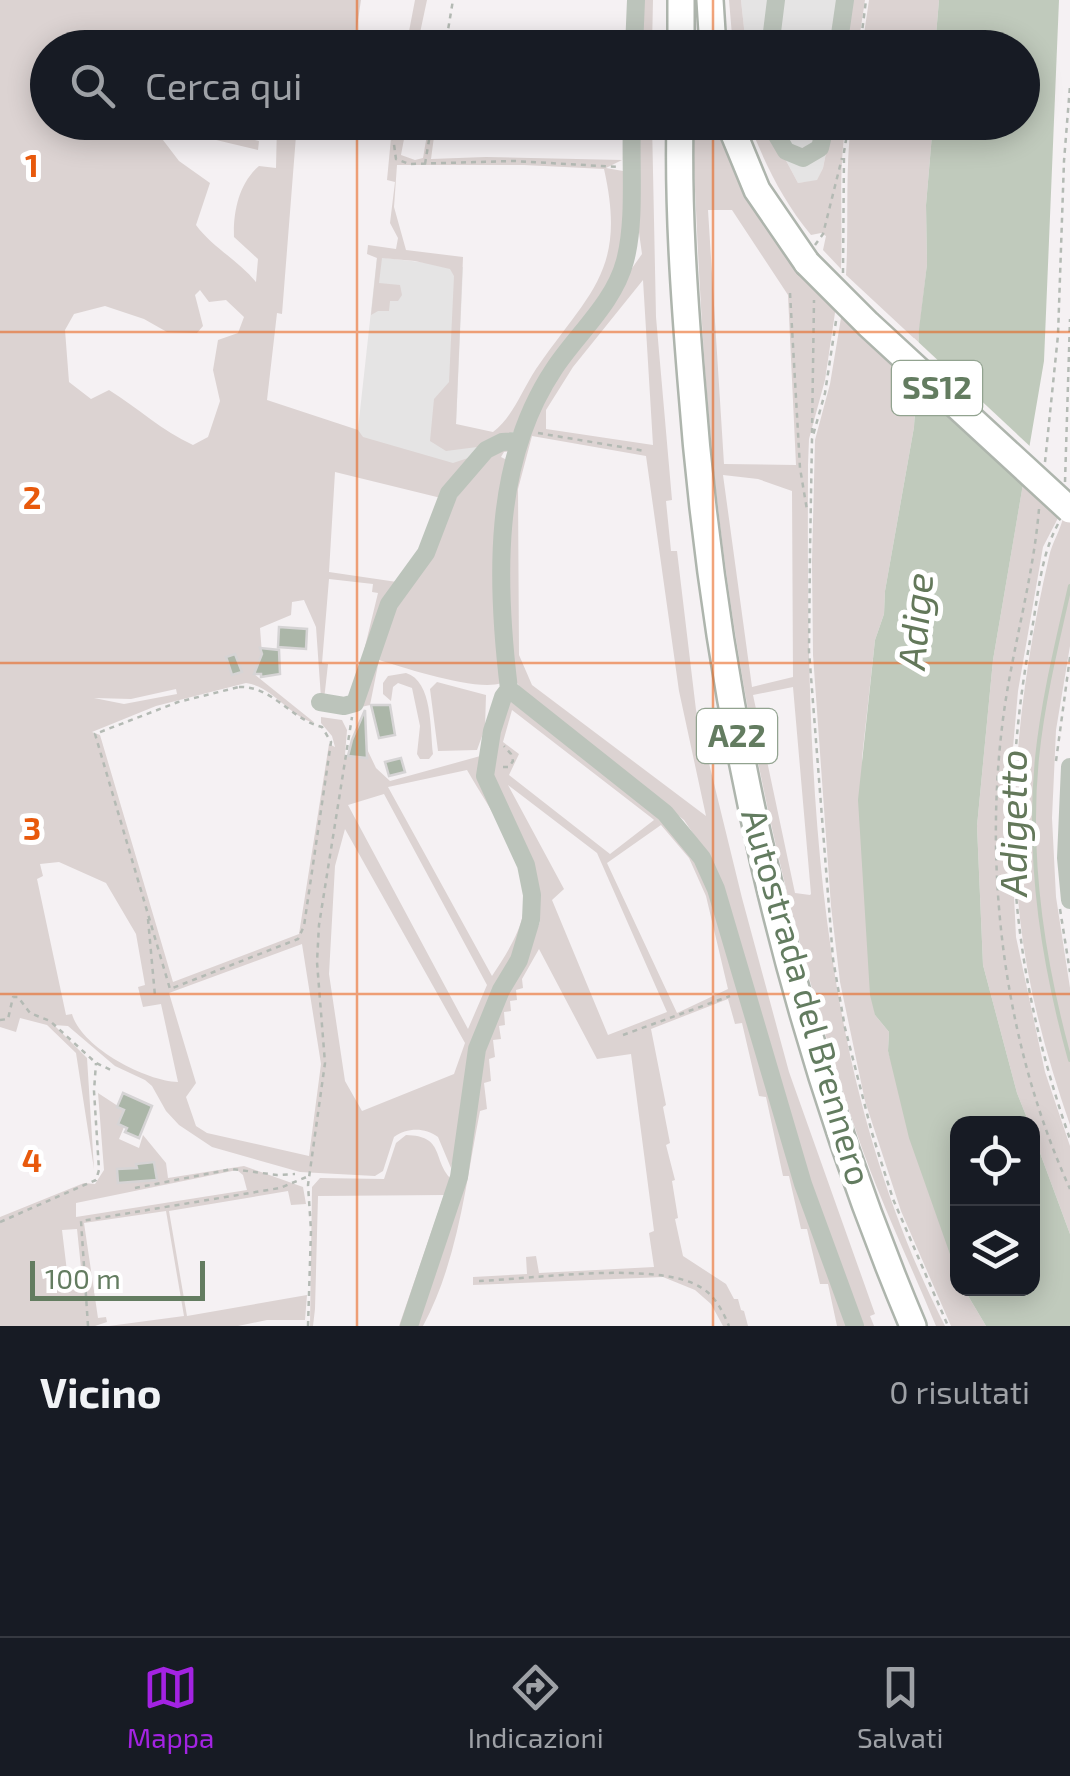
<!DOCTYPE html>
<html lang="it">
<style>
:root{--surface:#171b24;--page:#20242c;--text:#f1f3f6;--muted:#9ea1a6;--line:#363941;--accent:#a323e2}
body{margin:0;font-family:"Exo 2",sans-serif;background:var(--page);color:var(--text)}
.controls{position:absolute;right:30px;bottom:30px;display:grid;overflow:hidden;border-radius:20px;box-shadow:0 5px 25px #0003}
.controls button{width:90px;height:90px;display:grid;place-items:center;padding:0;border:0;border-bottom:2px solid var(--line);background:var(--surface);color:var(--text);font:50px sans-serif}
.scale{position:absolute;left:30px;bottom:25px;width:175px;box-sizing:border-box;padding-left:10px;border:5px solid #637c60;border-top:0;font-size:28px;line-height:35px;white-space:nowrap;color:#637c60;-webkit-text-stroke:8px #fff;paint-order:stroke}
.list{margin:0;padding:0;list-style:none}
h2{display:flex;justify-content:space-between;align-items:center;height:130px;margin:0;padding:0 40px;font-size:42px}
h2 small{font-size:32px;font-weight:400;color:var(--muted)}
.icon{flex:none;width:55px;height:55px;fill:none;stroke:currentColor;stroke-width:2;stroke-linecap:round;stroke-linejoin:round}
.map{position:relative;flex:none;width:1070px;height:1326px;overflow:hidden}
.search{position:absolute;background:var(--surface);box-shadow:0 5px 25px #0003;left:30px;right:30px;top:30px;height:110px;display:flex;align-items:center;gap:25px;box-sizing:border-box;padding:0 35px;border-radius:55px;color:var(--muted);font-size:38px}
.sheet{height:310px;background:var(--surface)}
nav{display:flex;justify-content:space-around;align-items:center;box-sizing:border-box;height:140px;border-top:2px solid var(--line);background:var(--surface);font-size:28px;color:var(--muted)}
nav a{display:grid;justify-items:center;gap:5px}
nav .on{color:var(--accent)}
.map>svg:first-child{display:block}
</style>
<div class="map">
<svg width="1070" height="1326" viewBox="0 0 1070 1326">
<rect width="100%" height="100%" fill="#f5f1f3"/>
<!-- built -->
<path fill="#e5e4e4" d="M741,0H852L845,47H746Z
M766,123H832L823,168L817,181L798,183Z
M377,257L463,267L456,425L485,446L454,481L356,447Z"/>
<!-- green -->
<path fill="#dcd3d2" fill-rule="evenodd" d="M0,0H361L354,47L48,48V122L150,123L179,161L210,183L196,225C212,247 238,260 256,282L258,259L234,237C233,212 239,183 259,166L276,168L277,123H297L282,314L277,313L267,400L358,430L363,437L453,463L477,455L441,498L335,472L329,572L397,582L352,700L378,593L372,592L373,584L329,579L322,663L328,664L324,700L321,698L316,627L304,600L292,602L291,615L260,628L262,654L254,674L315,723C288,716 274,687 246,683L156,706L92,732L100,735L173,982L299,934L329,744L335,747L332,736L321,723V717L342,720L347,730L345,755L366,758L367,749L376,768L390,781L484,755L528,884L521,943L496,984L451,1168L438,1137C424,1127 407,1128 394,1137L383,1171L375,1176L300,1172L212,1147L179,1125L166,1111L152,1086L145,1080L115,1066L68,1026L54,1025L87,1058L94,1169L76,1053L47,1025L20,1018L16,1032L0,1027ZM200,290L209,302L226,300L244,317L238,333L218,340L213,370L220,401L208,437L193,445C162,431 138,408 109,390L91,399L69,382L65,330L74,314L105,306L144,319L167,332L197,333L203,326L195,295ZM176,689L177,694L124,704L94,698L131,699ZM467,770C490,810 530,864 523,913C520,934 503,959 492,976L388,787ZM384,794L487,985L468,1029L348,805ZM345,829L465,1043L454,1074L362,1111L345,1081L329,974L335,866ZM59,862L106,883L136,934L145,985L138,987L143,1007L161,1004L178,1082C145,1081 81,1047 72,1014L66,1015L37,879L43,876L40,864ZM302,944L321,1064L309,1156L207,1133L196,1126L186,1097L196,1083L169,993Z
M415,0H427L417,47H406Z
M642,0H653L652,47L639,48Z
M729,0H741L746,47H733Z
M852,0H865L858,47L845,48Z
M869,0H939L935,47L862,48Z
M390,122L407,123L401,155L415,160L423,158L429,123L436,122L431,159L486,157L622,160L606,168L623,171V239L618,266L515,431L485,446L446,451L430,441L434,399L449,382L454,276L450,269L415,261L382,258L379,283L400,285L402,295L398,301H390L389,311H378L371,315L377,258L367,254L368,245L396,249L398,238L390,223L395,182L387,180L391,138L381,129L348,123ZM397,165H524L604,169C627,271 590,291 536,369C522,390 513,417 493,432L456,424L463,257L406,250L394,207Z
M637,123H652L656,317L672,500L666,501L671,551H677L696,710L742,898L789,1072L875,1314L870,1316L874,1326H860L803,1164L711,860L684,820L522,691L515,679L508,646L511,486L548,387L642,254L635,204ZM643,280L653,445L546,429V410L573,367ZM532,436L646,456L679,691L706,816L532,685L519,655L518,489Z
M692,123H721L836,306L825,380L809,439L808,465C807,759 809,1058 945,1326H936C910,1263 880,1201 858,1137C790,936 744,726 719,516C703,385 698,254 692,123ZM708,210H732L788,295L796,465L724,464ZM723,475L758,479L792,491L793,677L752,687ZM793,687L811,894L810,895L795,893L753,695Z
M749,123H766L798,183L817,180L823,168L832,123H846C838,171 843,220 841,269L823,250L826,236L821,233L811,235C783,201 765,164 749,123Z
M851,123H933L926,205L927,264L918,342L846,275C849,224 845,173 851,123Z
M206,127L259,141L258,150L212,139L205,132Z
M842,312L915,380L914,427L885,591L884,614L875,640L862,758L875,1015L889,1032L888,1051L957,1274L958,1288L964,1289L986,1326H951L901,1211L865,1101L840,982L831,906L813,655L812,562L815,440L830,384Z
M505,449L511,451L504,452L501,457L507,460L501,683C478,692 405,668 379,660L370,705L361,707L382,632L445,513L486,459Z
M1024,478L1059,509L1058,518L1043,547L1018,691L1009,793L1016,937L1045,1072L1070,1146V1234L1033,1134L1032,1124L1029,1123L1017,1093L983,965L977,826L993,660Z
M1064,514L1070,520V646L1056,730L1052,818L1056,897L1070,988V1125C1047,1058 1028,990 1020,919C1006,799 1022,674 1049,557C1052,542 1061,530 1064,514Z
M406,673C433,681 430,730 433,754L429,759H420L417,754L420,726L412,688L398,683L393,687L391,701L383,694V683L388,676Z
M437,682L486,695L485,728L477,750L438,751L430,689Z
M506,698L652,807L702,865L851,1326H837L828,1284H820L807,1229H801L789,1176H783L766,1097L759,1096L742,1023L735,1024L728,999L651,1029L666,1105L663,1107L670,1143L666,1145L675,1180L672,1181L678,1218L675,1219L683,1256L726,1284L734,1299H738L741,1310L744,1311L748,1326H723L711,1304L695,1290L663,1277L473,1285V1277L527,1274L526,1257L536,1256L539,1273L654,1267L649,1233L654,1231L631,1054L597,1059L539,949L522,979L523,988L516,990L517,1000L510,1001L511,1011L504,1012L505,1025L499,1026L501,1039L493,1040L495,1057L489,1059L491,1081L484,1083L487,1109L480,1111C466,1182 458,1261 423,1326H414L482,1046L540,922L489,775ZM512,710L653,819L654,820L610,854L509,775L519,754L503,742ZM508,785L597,853L667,1012L608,1035L552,900L564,889ZM661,825L689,858L706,896L728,989L677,1013L607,863Z
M98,1093L124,1110L118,1124L124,1127L119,1139L139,1148L143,1135L166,1163L168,1178L244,1166L303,1187L306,1204L291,1205L288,1191L169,1211L187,1316L307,1295L305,1320H267L238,1326H109L184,1316L166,1211L84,1223L98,1318L106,1317L107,1322L95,1326H0V1217L84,1183L95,1184L104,1170ZM237,1170L243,1175L247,1190L76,1217V1203ZM77,1229L83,1287L69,1288L62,1230Z
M406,1135C445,1136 432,1159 451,1179L406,1326H399L444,1195L318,1196L315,1309L313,1326H310L312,1187L320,1178L384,1179L396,1143Z"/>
<!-- water -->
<path fill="#c0cabc" d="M939,0H1059L1044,361L993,660L977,826L983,965L1017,1093L1029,1123L958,1124L957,1274L909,1138L888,1051L889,1032L875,1015L870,995L858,800L875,640L884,614L885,591L914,427L919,329L927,264L926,205L933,123L1022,122V48L935,47Z
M1033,1134L1070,1234V1326H986L964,1289L1032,1288Z"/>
<!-- pier -->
<path fill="#f5f1f3" d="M914,338L1034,450L1029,482L911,375Z"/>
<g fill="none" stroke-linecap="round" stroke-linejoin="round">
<!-- stream -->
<path stroke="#c0cabc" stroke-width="4" d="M1070,586C1057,643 1043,700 1037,758C1027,858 1043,963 1070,1060"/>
</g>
<!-- building -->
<path fill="#abb6a8" stroke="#d6d4d5" stroke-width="2.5" d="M279,627L307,629L306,649L278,647Z
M260,648L279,650L280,674L261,677V674H254L262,654Z
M235,654L242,672L232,675L226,657Z
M371,705H390L395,735L379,738Z
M365,710L367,758L348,756L352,740Z
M401,758L405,772L389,776L385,762Z
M123,1093L152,1106L139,1138L125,1132L127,1128L118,1124L124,1110L117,1107Z
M154,1162L157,1180L118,1183L117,1169L137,1168L136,1164Z"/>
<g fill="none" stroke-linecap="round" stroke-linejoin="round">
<!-- highway casing -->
<g stroke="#aeb5ad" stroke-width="30">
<path id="highway" d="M710,0L713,48
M681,48V0
M680,122C678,208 684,294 691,380C715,703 787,1027 913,1326
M729,122L757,190L807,263"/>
</g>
<!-- path -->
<path stroke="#b4bab4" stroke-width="2.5" stroke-dasharray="5 5" stroke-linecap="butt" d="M445,48L453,0
M860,48L866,0
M366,122C395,129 392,132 396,159L409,164L514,161L619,167
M425,164L432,122
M815,245L823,234L842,158
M843,273L844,152L849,122
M790,293L800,468L807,510
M836,321L825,393L812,439L810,551L809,651L833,959L845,1028L872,1133L893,1199L948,1326
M538,433L645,451
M812,433L814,300
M1045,462L1058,335L1064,161L1070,86
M1065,482L1070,319
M1039,509C1033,580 1012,649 1003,719C983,875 1005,1046 1070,1189
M1058,524C1040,557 1038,598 1031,635C998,813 1010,968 1070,1139
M239,687C273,686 290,719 322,727L331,742L304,926L298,939L170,989L95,734L178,702Z
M1056,761L1070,657
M503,767H509L513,761L511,754L504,746
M1060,909L1070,972
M148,919L155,996
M0,1020L8,1019L13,997H18L30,1013L50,1021L96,1063L113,1071
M623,1035L730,996
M135,1188L232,1169L277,1175L295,1174
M0,1222L96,1180L99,1170L94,1091L96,1063
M479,1281C533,1279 659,1260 702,1288C716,1297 723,1312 729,1326
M88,1326L81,1221L280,1188L309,1176
M308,1326L311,1230L308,1185L325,1063L317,962L319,925L352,717"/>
<!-- minor -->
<path stroke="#bcc4bb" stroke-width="18" d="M634,48L636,0
M770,48L776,0
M838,48L845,0
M632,122C630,165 636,220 625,261C614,303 577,334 554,369C492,462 496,582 509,689L665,813L702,858L716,889L803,1184L855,1326
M769,122L786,151L803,158L820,148L826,122
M320,702L344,706L355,703L389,604L426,553L449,493L486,450L502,442L517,441
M1070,767L1066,858L1070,900
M409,1326L459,1177L477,1049L501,990L519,960L531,920L532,895L526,865L485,776L492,731L503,697L509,689"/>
<!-- highway -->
<use href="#highway" stroke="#fff" stroke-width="25"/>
<!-- highway-bridge casing -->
<g stroke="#aeb5ad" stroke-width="30" stroke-linecap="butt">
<path id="highway-bridge" d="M807,263L868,324L1070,510"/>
</g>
<!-- highway-bridge -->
<use href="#highway-bridge" stroke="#fff" stroke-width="25"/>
</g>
<!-- grid -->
<path fill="none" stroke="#e8590c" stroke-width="2.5" stroke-opacity="0.55" d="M357,0V48M713,0V48M357,122V1326M713,122V1326M0,332H1070M0,663H1070M0,994H1070"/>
<g text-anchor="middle" stroke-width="10" stroke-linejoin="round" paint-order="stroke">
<!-- shield labels -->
<g fill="#fff" stroke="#92a390" stroke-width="2.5">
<rect x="892" y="361" width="90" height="54" rx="8"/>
<rect x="697" y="709" width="80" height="54" rx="8"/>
</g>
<g font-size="32" font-weight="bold" fill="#637c60">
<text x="937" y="399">SS12</text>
<text x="737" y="747">A22</text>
</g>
<!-- street labels -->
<g font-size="35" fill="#637c60" stroke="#fff">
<text transform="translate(806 997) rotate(74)" y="12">Autostrada del Brennero</text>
</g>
<!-- water labels -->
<g font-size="38" font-style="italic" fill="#63785a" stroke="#fff">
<text transform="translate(916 621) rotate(-85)" y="13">Adige</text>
<text transform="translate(1014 823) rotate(-90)" y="13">Adigetto</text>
</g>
</g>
<g font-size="32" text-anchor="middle" font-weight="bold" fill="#e8590c" stroke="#fff" stroke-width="10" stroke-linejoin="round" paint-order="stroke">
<text x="32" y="177">1</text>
<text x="32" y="509">2</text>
<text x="32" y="840">3</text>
<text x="32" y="1172">4</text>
</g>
</svg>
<div class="controls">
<button><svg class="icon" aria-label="locate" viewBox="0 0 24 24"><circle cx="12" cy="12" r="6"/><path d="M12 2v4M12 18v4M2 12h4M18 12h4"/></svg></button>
<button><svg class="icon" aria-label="layers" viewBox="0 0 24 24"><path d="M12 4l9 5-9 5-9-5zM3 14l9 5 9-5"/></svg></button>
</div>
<div class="scale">100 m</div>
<div class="search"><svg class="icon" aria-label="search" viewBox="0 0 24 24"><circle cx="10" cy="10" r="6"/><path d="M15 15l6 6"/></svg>Cerca qui</div>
</div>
<section class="sheet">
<h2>Vicino<small>0 risultati</small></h2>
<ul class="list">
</ul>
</section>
<nav>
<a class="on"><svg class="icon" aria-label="map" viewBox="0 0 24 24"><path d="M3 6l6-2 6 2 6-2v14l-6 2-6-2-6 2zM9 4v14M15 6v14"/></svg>Mappa</a>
<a><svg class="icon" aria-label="directions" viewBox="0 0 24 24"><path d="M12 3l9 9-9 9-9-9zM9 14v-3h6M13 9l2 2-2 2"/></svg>Indicazioni</a>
<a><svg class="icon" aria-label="saved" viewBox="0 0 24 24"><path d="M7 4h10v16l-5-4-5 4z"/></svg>Salvati</a>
</nav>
